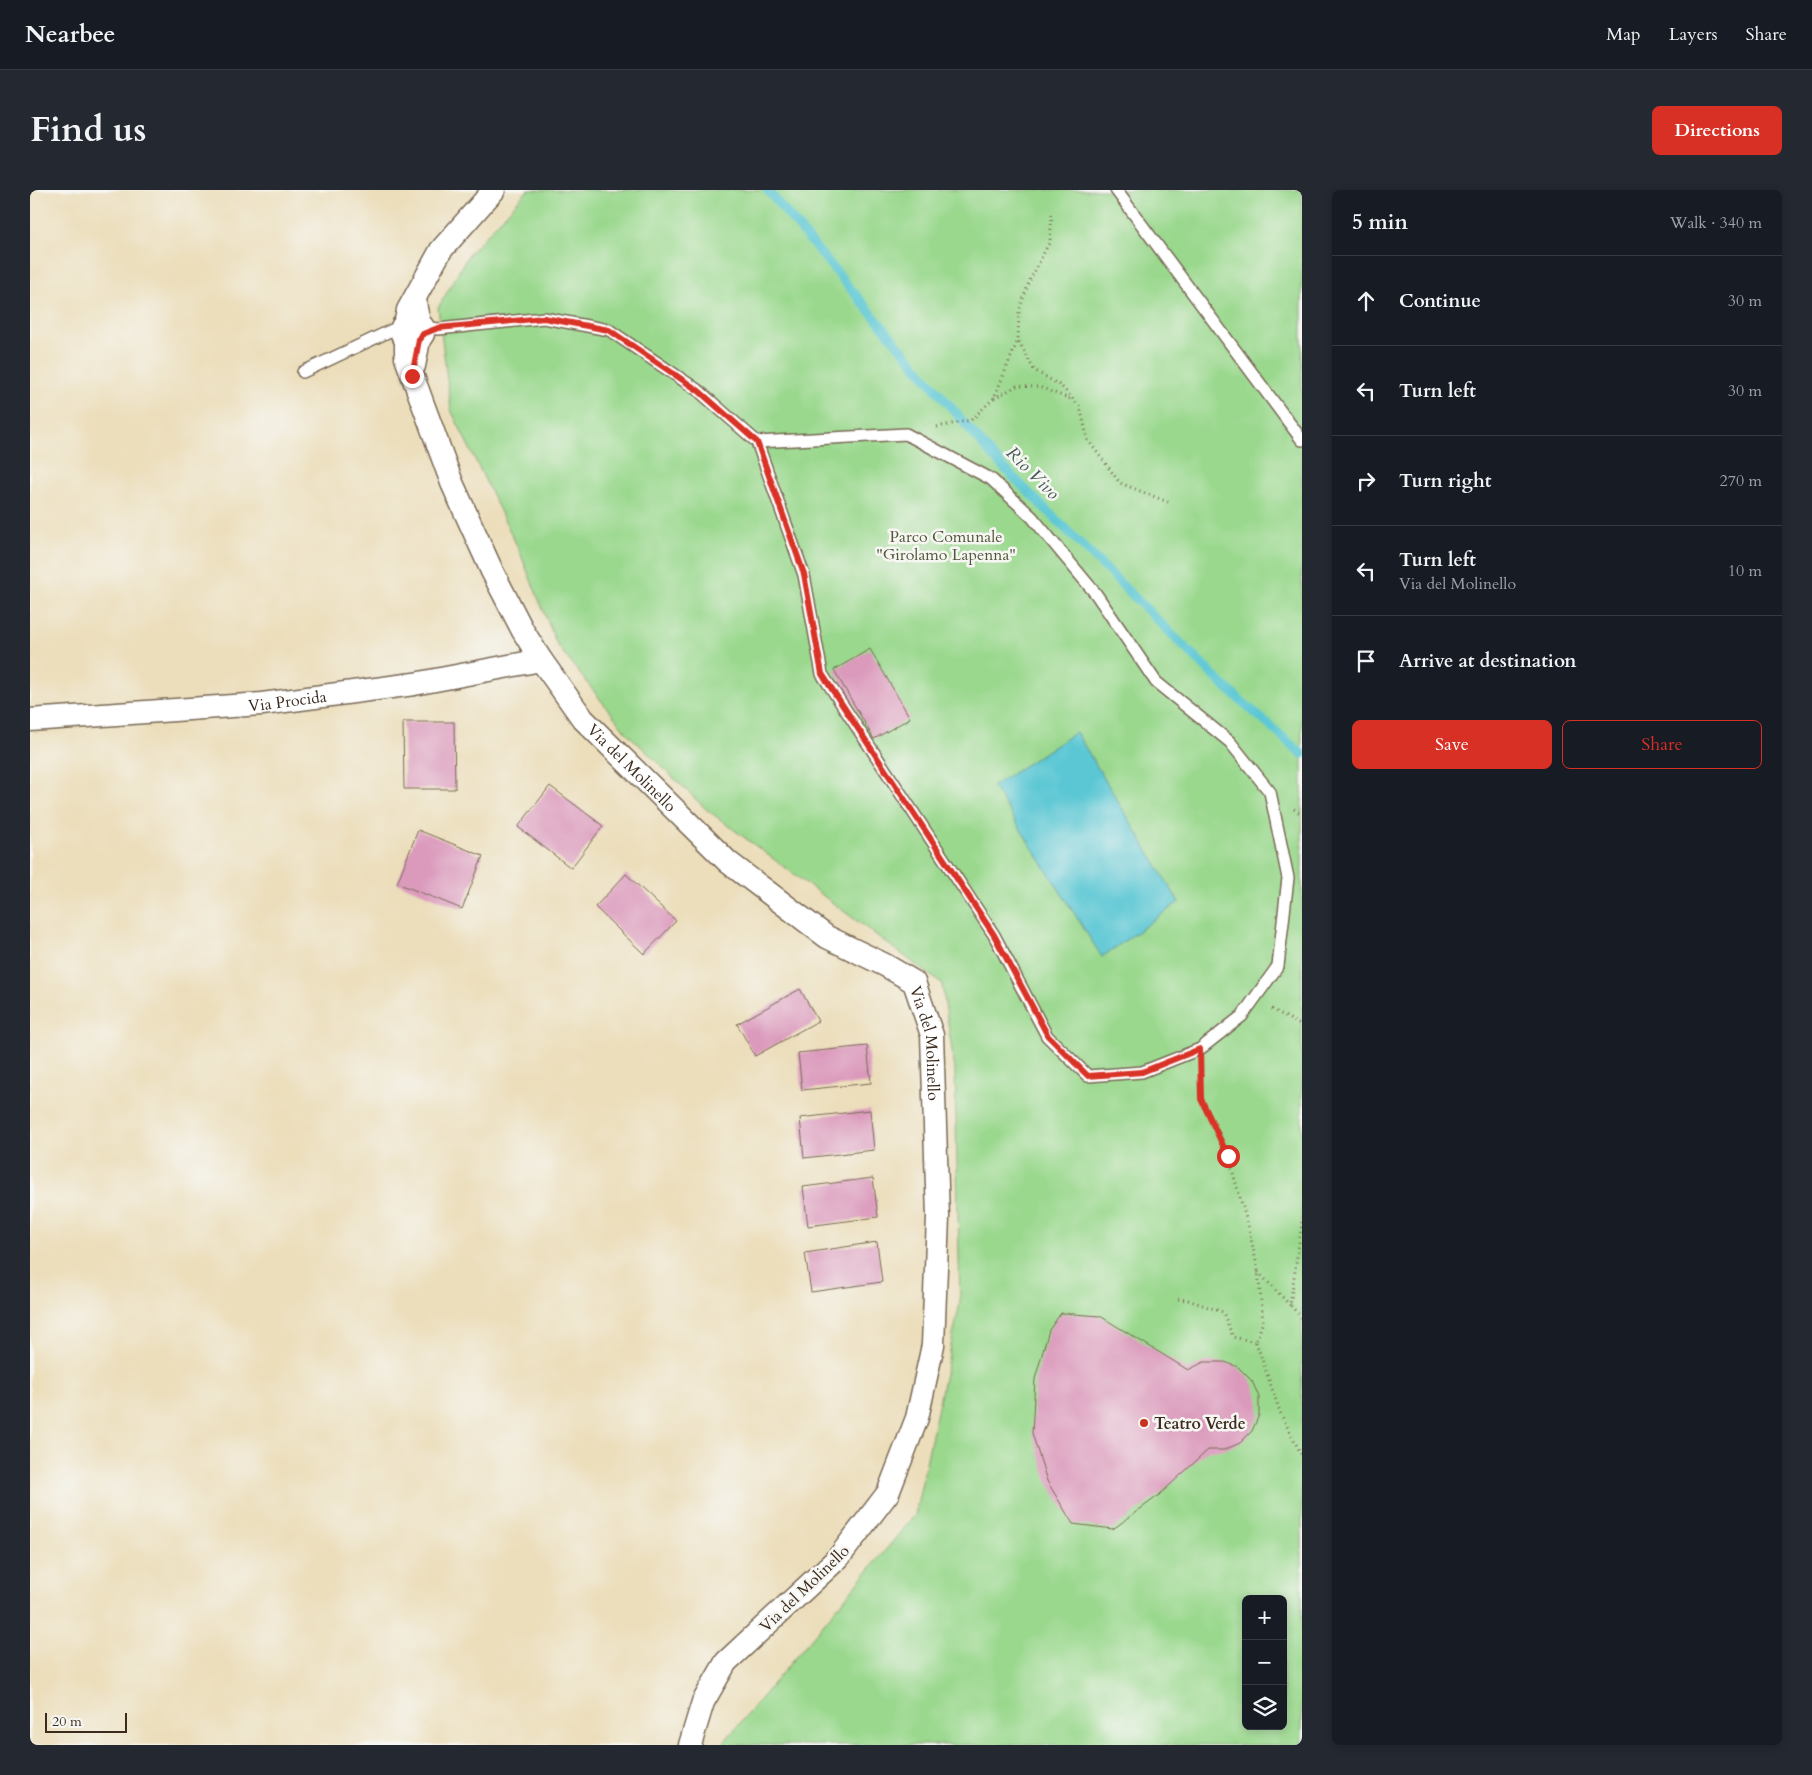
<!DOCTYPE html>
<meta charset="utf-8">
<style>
:root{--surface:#171b24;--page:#242831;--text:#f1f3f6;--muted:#9ea1a6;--line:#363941;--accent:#d93025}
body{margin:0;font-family:Cardo,serif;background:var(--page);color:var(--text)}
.controls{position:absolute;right:15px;bottom:15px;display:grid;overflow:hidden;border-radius:8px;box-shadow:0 2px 8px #0003}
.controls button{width:45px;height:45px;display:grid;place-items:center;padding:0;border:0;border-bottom:1px solid var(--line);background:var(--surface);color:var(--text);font:25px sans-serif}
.scale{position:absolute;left:15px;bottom:12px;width:82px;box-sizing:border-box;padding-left:5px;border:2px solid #3b2a1e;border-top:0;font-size:14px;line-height:18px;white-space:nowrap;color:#3b2a1e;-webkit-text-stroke:4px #f6f6f2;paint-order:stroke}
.stop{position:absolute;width:15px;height:15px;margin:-11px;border:4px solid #d93025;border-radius:50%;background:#fff}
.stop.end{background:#d93025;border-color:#fff;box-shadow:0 1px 5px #0008}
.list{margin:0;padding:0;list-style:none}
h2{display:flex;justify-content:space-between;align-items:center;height:65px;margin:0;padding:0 20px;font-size:21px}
h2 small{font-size:16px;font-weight:400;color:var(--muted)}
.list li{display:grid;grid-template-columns:32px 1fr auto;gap:15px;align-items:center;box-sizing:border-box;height:90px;padding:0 20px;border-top:1px solid var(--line)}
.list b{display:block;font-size:19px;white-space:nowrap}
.list p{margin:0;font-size:16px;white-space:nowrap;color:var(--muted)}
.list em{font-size:16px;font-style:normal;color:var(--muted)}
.actions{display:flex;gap:10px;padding:15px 20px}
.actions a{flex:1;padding:11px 0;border:1px solid var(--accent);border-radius:8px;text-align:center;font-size:18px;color:var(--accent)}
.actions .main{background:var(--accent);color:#fff}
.icon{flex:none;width:28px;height:28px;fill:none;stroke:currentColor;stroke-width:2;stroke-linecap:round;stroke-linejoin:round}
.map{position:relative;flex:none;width:1272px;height:1555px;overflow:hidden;border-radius:8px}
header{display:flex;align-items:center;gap:30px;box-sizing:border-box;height:70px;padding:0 25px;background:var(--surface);border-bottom:1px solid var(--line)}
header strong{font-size:24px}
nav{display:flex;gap:28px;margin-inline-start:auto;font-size:18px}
.intro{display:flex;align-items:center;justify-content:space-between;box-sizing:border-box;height:120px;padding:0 30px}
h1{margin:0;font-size:35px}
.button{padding:12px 22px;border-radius:8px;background:var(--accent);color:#fff;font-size:18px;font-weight:700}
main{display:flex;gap:30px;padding:0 30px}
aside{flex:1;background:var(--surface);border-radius:8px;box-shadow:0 2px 8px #0003}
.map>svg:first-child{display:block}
</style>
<header>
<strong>Nearbee</strong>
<nav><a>Map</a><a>Layers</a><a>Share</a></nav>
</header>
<div class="intro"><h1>Find us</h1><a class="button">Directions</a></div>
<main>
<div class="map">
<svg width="1272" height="1555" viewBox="0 0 1272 1555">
<rect width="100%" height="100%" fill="#f6f6f2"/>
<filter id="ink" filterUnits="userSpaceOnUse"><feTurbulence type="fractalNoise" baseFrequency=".02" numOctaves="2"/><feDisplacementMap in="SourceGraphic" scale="10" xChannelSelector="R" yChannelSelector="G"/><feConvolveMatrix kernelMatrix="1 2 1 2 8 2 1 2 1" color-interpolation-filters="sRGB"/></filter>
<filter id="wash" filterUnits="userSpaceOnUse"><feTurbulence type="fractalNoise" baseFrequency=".0096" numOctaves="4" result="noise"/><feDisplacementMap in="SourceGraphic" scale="20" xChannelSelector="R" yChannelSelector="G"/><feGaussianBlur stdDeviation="1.12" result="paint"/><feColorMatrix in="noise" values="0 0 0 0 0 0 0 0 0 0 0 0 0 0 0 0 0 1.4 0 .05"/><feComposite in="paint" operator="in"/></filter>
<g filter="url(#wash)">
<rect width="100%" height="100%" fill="#ecdebb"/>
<!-- green -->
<path fill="#9ad88d" stroke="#6a8156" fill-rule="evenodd" d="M498,0H1272V1555H695L694,1552L885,1325L930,1113L925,880L912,794L676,619L597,543L527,455L489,360L421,220L408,118L439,64ZM1216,1409H1253V1536H1216Z"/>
<!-- water -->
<path fill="#5bc7d4" stroke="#4b7879" d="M1046,542L1149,712L1072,767L963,596Z"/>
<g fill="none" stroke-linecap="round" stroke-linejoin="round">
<!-- stream -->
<path stroke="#5bc7d4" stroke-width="9" d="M737,0L964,268L1192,494L1272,564"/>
</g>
<g id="blocks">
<!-- building -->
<path fill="#db9abc" d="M840,459L880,528L844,549L804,480Z
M373,532H424L425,599H374Z
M520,596L573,636L541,678L488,637Z
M388,640L453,666L432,719L367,693Z
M596,684L646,731L614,764L565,717Z
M770,799L788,831L725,866L707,834Z
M837,856L841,893L772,900L768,863Z
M840,920L844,960L774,968L770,928Z
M843,988L848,1027L778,1036L773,997Z
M847,1052L852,1092L781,1102L775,1063Z
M1031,1123L1070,1126L1158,1180L1174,1172H1195L1208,1177L1222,1191L1229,1207V1225L1222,1241L1210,1253L1194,1260H1178L1128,1306L1083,1339L1043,1334L1017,1291L1002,1243L1005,1189L1019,1140Z"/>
</g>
</g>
<g filter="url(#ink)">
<use href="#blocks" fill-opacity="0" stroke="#796955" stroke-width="1"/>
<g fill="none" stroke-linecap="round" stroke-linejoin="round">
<!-- lane casing -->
<g stroke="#796955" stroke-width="14">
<path id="lane" d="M1086,0L1272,250
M393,137L408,139L514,128L579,140L669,201L727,252L774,385L792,484L964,745L1017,846L1058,886L1112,882L1170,859L1212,826L1248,776L1258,688L1240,602L1200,552L1126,492L1066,404L1002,327L961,289L876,244L727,252
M273,182L362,140L372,137"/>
</g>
<!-- street casing -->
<g stroke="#796955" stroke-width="25">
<g id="street">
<path id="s1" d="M464,0L411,60L378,120L376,131L372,137V144L376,150V168L422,293L462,381L493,441L511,470L553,529L698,672L797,747L855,775L884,792L902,845L908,1027L903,1155L887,1228L858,1303L809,1367L696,1472L673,1512L660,1555"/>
<path d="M384,176L389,150L393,144V137L389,132L386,119L385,108"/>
<path id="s2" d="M0,530L232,514L384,494L511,470"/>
</g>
</g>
<!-- path -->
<path stroke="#796955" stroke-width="3" stroke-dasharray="1 4" stroke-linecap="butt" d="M1022,24L1020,51L999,92L989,121L988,150L1004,180L1031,196L1050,217L1058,250L1090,293L1138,312
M964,208L987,196L1009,197L1043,210
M907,237L941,230L964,208L988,150
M1264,619L1272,625
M1242,819L1272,836
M1272,1032L1260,1115L1272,1128
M1228,1082L1260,1115
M1148,1109L1158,1110L1193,1122L1203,1147L1226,1152L1233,1131L1228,1081L1219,1039L1198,966L1171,909V880
M1226,1152L1250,1222L1272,1266"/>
<!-- lane -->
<use href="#lane" stroke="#fff" stroke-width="11"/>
<!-- street -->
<use href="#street" stroke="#fff" stroke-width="22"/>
</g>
</g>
<g fill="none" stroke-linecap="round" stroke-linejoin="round" filter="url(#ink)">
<!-- route -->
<path stroke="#d93025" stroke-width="6" d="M382,186L389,150L393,144L408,138L514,128L579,140L669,201L727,252L774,384L792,484L964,745L1018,846L1058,886L1112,882L1170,859L1171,909L1198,966"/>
</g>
<!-- markers -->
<circle fill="#c8321e" stroke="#f6f6f2" stroke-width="2" cx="1114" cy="1233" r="5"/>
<g text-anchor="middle" stroke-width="5" stroke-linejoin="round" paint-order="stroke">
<!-- park labels -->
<g font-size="16" fill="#53563a" stroke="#f6f6f2">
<text x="916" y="352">Parco Comunale<tspan x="916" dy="18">"Girolamo Lapenna"</tspan></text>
</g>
<!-- street labels -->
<g font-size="16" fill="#3b2a1e" stroke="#f6f6f2">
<text dy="6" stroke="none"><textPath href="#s2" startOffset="258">Via Procida</textPath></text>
<text dy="6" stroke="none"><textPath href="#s1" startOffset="672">Via del Molinello</textPath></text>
<text dy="6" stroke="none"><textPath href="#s1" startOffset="1092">Via del Molinello</textPath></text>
<text transform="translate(774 1398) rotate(-44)" y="6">Via del Molinello</text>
</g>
<!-- poi labels -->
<g font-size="16" font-weight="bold" fill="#3b2a1e" stroke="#f6f6f2" text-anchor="start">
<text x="1124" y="1239">Teatro Verde</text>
</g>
<!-- water labels -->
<g font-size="18" font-style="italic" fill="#455955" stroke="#f6f6f2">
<text transform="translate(1003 283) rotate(45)" y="6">Rio Vivo</text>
</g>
</g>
</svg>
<div class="controls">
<button>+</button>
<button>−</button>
<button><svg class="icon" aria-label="layers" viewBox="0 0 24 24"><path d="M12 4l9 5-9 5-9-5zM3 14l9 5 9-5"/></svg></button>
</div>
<div class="scale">20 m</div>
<div class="stop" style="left:1198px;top:966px"></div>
<div class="stop end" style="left:382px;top:186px"></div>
</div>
<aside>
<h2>5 min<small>Walk · 340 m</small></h2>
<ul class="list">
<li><svg class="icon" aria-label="ahead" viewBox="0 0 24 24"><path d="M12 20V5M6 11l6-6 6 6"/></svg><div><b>Continue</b></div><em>30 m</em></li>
<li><svg class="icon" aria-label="left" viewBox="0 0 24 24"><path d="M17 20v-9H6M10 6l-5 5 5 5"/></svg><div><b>Turn left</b></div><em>30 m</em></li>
<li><svg class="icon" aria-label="right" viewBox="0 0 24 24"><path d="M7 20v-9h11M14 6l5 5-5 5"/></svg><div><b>Turn right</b></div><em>270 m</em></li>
<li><svg class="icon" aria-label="left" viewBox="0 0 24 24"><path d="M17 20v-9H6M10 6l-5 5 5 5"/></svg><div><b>Turn left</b><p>Via del Molinello</p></div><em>10 m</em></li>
<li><svg class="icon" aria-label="arrive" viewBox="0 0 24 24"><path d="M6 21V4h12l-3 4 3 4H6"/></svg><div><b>Arrive at destination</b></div></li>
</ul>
<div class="actions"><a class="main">Save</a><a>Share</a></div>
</aside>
</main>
